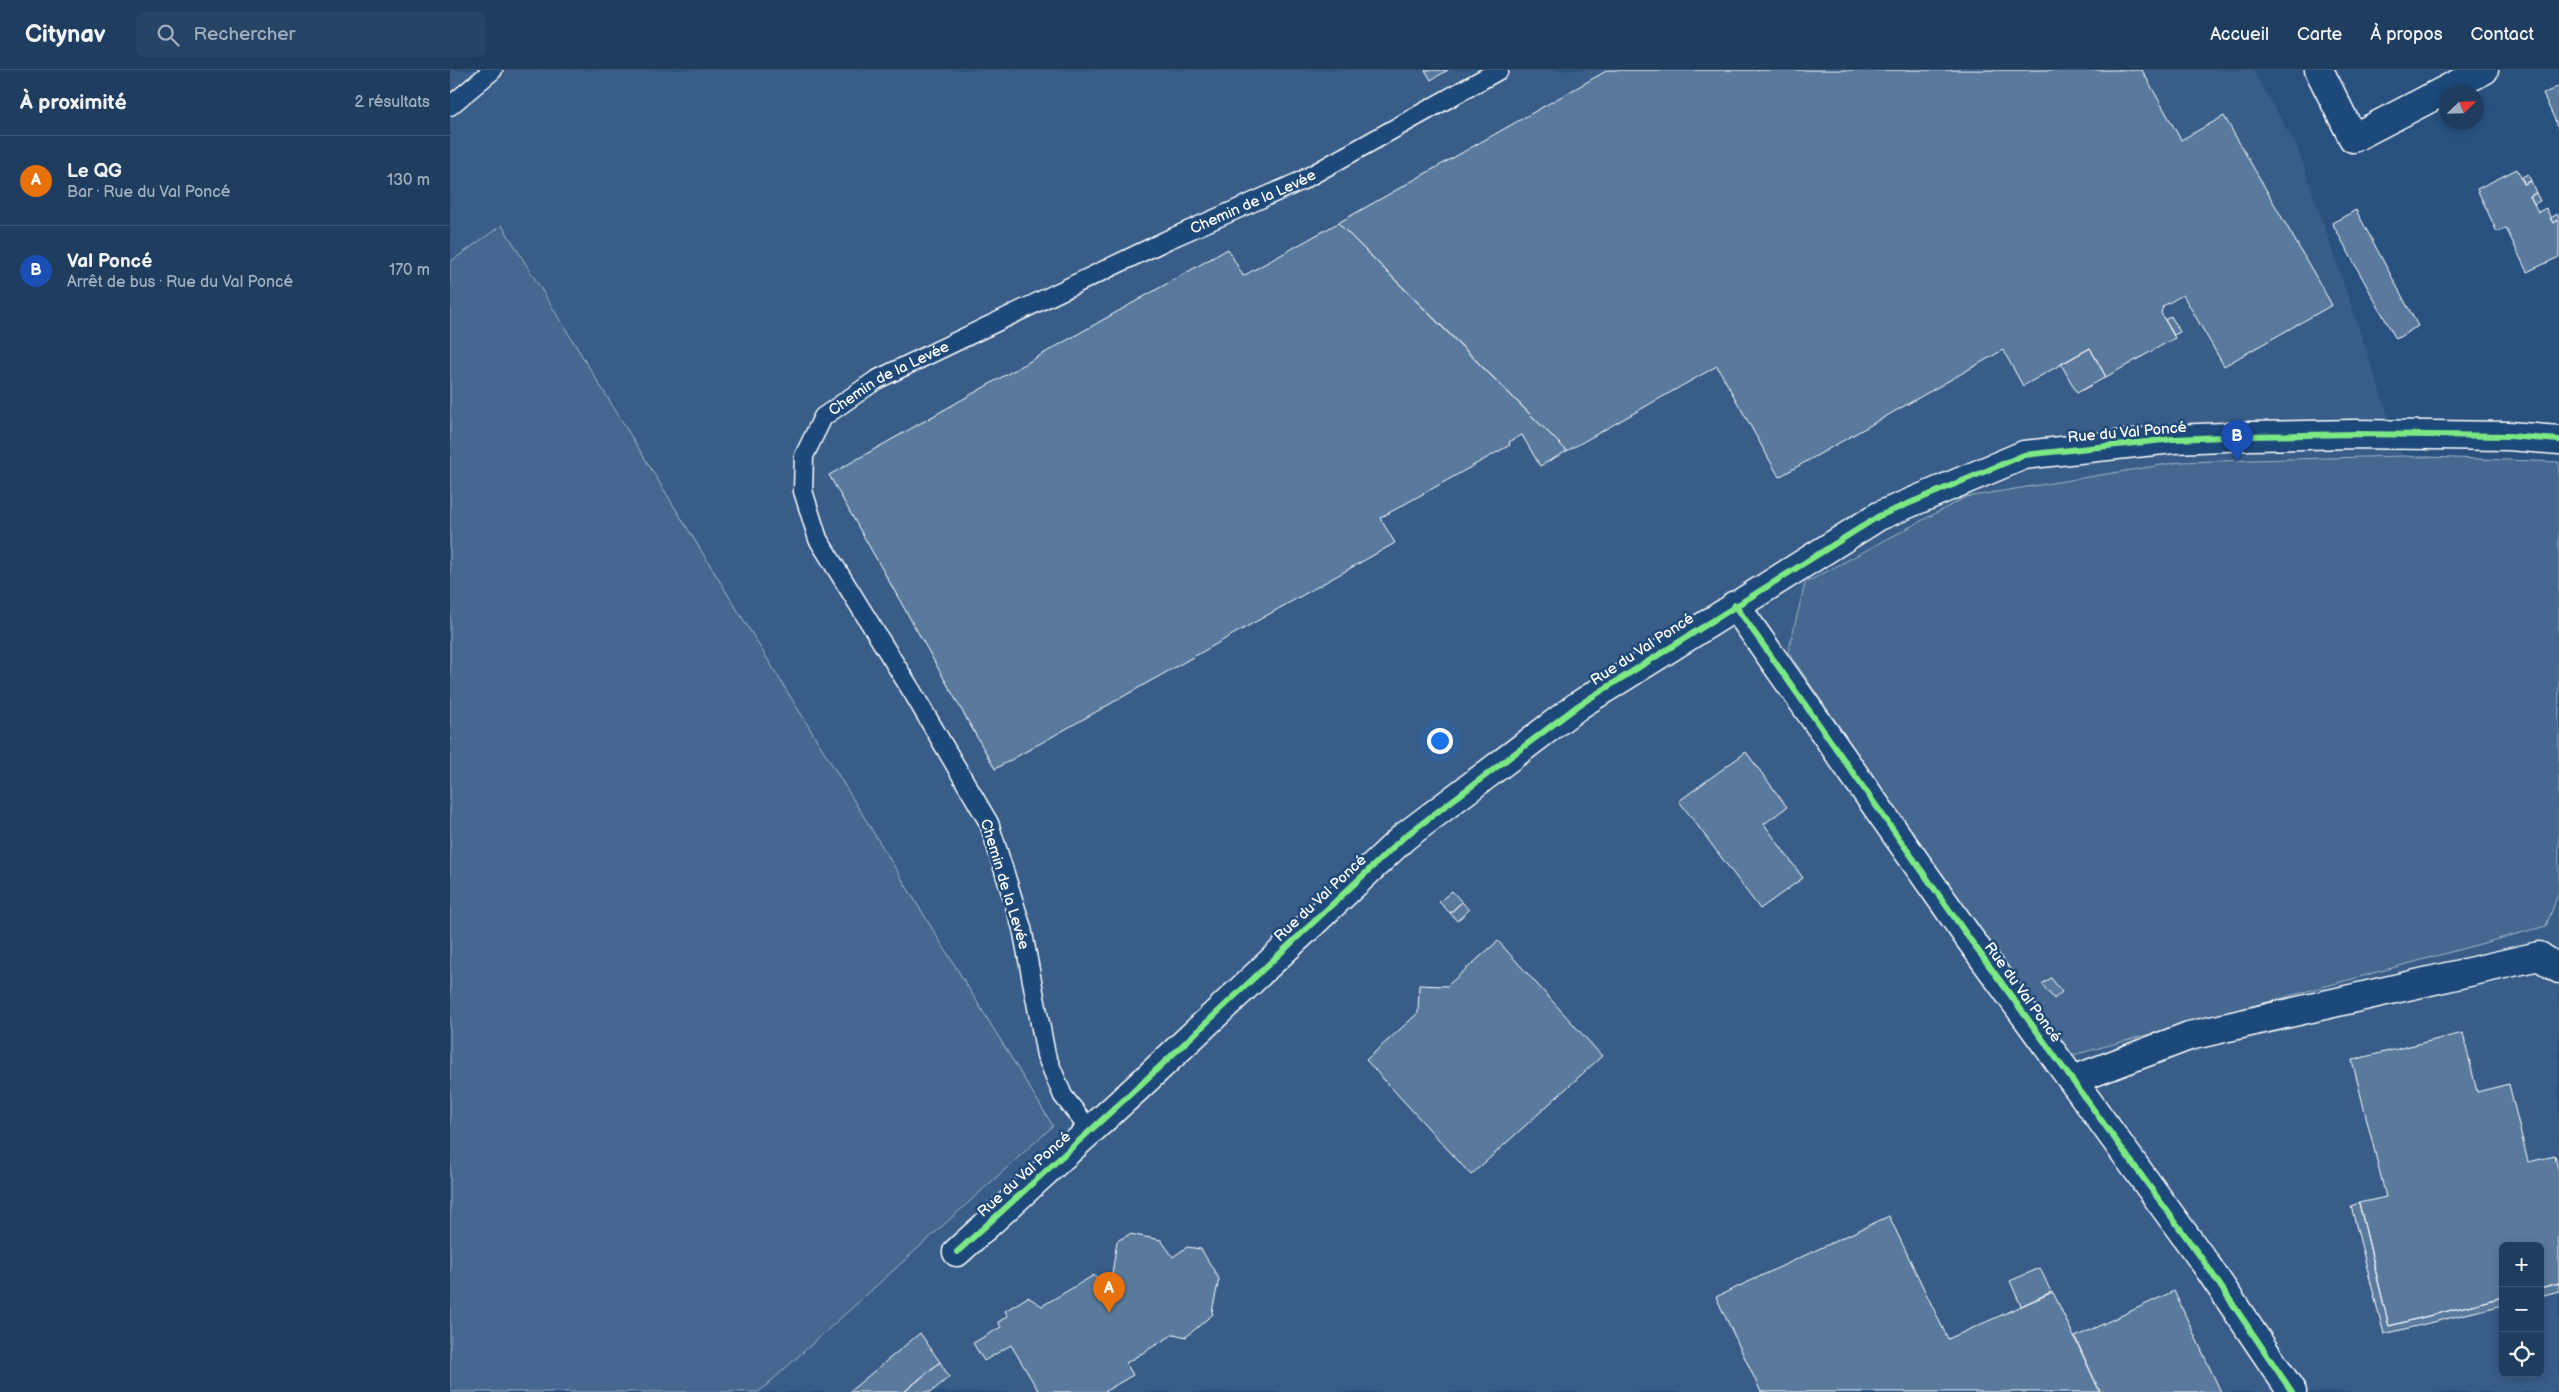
<!DOCTYPE html>
<html lang="fr">
<meta charset="utf-8">
<style>
:root{--surface:#1e3d5f;--page:#264465;--text:#f1f3f6;--muted:#a1aebd;--line:#3c5674;--accent:#8c9099}
body{margin:0;font-family:"Balsamiq Sans",sans-serif;background:var(--page);color:var(--text)}
.controls{position:absolute;right:15px;bottom:15px;display:grid;overflow:hidden;border-radius:8px;box-shadow:0 2px 8px #0003}
.controls button{width:45px;height:45px;display:grid;place-items:center;padding:0;border:0;border-bottom:1px solid var(--line);background:var(--surface);color:var(--text);font:25px sans-serif}
.compass{position:absolute;left:1989px;top:15px;width:45px;height:45px;border-radius:50%;background:var(--surface);box-shadow:0 2px 8px #0003;rotate:67deg}
.you{position:absolute;left:989px;top:670px;width:18px;height:18px;margin:-12px;border:4px solid #fff;border-radius:50%;background:#1a73e8;box-shadow:0 0 0 8px #1a73e833}
.badge{display:grid;place-items:center;width:32px;height:32px;border-radius:50%;background:var(--accent);color:#fff;font-size:16px;font-weight:700}
.pin{position:absolute;translate:-50% -41px;filter:drop-shadow(0 1px 2px #0008)}
.pin::after{content:'';position:absolute;top:26px;width:18px;height:15px;background:inherit;clip-path:polygon(0 0,100% 0,50% 100%)}
.list{margin:0;padding:0;list-style:none}
h2{display:flex;justify-content:space-between;align-items:center;height:65px;margin:0;padding:0 20px;font-size:21px}
h2 small{font-size:16px;font-weight:400;color:var(--muted)}
.list li{display:grid;grid-template-columns:32px 1fr auto;gap:15px;align-items:center;box-sizing:border-box;height:90px;padding:0 20px;border-top:1px solid var(--line)}
.list b{display:block;font-size:19px;white-space:nowrap}
.list p{margin:0;font-size:16px;white-space:nowrap;color:var(--muted)}
.list em{font-size:16px;font-style:normal;color:var(--muted)}
.icon{flex:none;width:28px;height:28px;fill:none;stroke:currentColor;stroke-width:2;stroke-linecap:round;stroke-linejoin:round}
.map{position:relative;flex:none;width:2109px;height:1322px;overflow:hidden}
header{display:flex;align-items:center;gap:30px;box-sizing:border-box;height:70px;padding:0 25px;background:var(--surface);border-bottom:1px solid var(--line)}
header strong{font-size:24px}
nav{display:flex;gap:28px;margin-inline-start:auto;font-size:18px}
.search{width:350px;height:45px;background:var(--page);display:flex;align-items:center;gap:12px;box-sizing:border-box;padding:0 18px;border-radius:8px;color:var(--muted);font-size:19px}
main{display:flex}
aside{flex:1;background:var(--surface)}
.map>svg:first-child{display:block}
</style>
<header>
<strong>Citynav</strong>
<div class="search"><svg class="icon" aria-label="search" viewBox="0 0 24 24"><circle cx="10" cy="10" r="6"/><path d="M15 15l6 6"/></svg>Rechercher</div>
<nav><a>Accueil</a><a>Carte</a><a>À propos</a><a>Contact</a></nav>
</header>
<main>
<aside>
<h2>À proximité<small>2 résultats</small></h2>
<ul class="list">
<li><span class="badge" style="background:#e8710a">A</span><div><b>Le QG</b><p>Bar · Rue du Val Poncé</p></div><em>130 m</em></li>
<li><span class="badge" style="background:#1a4fb4">B</span><div><b>Val Poncé</b><p>Arrêt de bus · Rue du Val Poncé</p></div><em>170 m</em></li>
</ul>
</aside>
<div class="map">
<svg width="2109" height="1322" viewBox="0 0 2109 1322">
<rect width="100%" height="100%" fill="#28517f"/>
<filter id="ink" filterUnits="userSpaceOnUse"><feTurbulence type="fractalNoise" baseFrequency=".02" numOctaves="2"/><feDisplacementMap in="SourceGraphic" scale="10" xChannelSelector="R" yChannelSelector="G"/><feConvolveMatrix kernelMatrix="1 2 1 2 8 2 1 2 1" color-interpolation-filters="sRGB"/></filter>
<g filter="url(#ink)">
<!-- built -->
<path fill="#375d88" fill-rule="evenodd" d="M0,0H1803L1848,79L1952,386L1730,392L1516,427L2096,856L2109,822V1322H0ZM2053,1176H2090V1303H2053Z"/>
<!-- green -->
<path fill="#446890" stroke="#a2b4c8" d="M52,155L603,1056L309,1322H0V192Z
M1952,386L2109,392V822L2096,856L1616,987L1338,582L1355,513L1516,427L1730,392Z"/>
<!-- building -->
<path fill="#5a7a9d" stroke="#fff" d="M975,0H998L981,10Z
M1158,0H1692L1731,70L1774,46L1882,235L1774,296L1733,225L1713,236L1711,243L1725,268L1656,307L1640,278L1573,316L1553,280L1329,407L1267,296L1117,381L888,153Z
M2109,16V59L2093,24Z
M2067,99L2074,114L2081,111L2086,123L2080,126L2088,142L2096,138L2103,153L2109,150V187L2077,202L2056,158L2047,162L2027,119Z
M2078,104L2081,111L2074,114L2072,107Z
M2086,123L2090,131L2084,134L2080,126Z
M1906,140L1968,256L1946,269L1882,153Z
M2108,144L2109,150L2103,153L2100,148Z
M888,153L1117,381L1090,396L1072,365L1059,372L1060,375L930,448L945,473L545,699L379,405L778,179L793,206Z
M1721,246L1730,262L1724,265L1715,250Z
M1640,278L1656,307L1627,323L1611,294Z
M1296,682L1337,737L1314,754L1353,808L1310,839L1229,731Z
M1002,821L1012,832L1000,843L989,832Z
M1012,832L1019,840L1007,851L1000,843Z
M1048,871L1152,986L1021,1105L916,990L968,943L969,915L997,916Z
M1601,908L1612,922L1604,929L1592,914Z
M2013,963L2027,1022L2059,1014L2078,1092L2105,1086L2109,1103V1213L2090,1218V1176H2053V1227L1939,1256L1909,1133L1936,1127L1902,990Z
M1909,1133L1939,1256L2053,1227V1235L1934,1264L1901,1136Z
M1439,1146L1498,1269L1603,1222L1650,1322H1311L1266,1227Z
M680,1164L711,1170L723,1187L737,1177L751,1179L769,1209L762,1242L763,1244L736,1267L724,1264L676,1293L683,1305L654,1322H589L561,1275L534,1291L523,1273L551,1257L548,1252L558,1246L555,1241L578,1227L592,1236L644,1205L649,1212L662,1204L667,1171Z
M1590,1198L1601,1222L1571,1236L1560,1211Z
M2109,1213V1221L2090,1226V1218Z
M1724,1221L1771,1322H1650L1625,1267Z
M470,1263L490,1292L454,1322H399Z
M490,1292L499,1307L481,1322H454Z"/>
<g fill="none" stroke-linecap="round" stroke-linejoin="round">
<!-- service casing -->
<g stroke="#fff" stroke-width="21">
<g id="service">
<path d="M0,36L43,0"/>
<path id="s1" d="M640,1060L613,1026L596,985L572,858L539,753L463,623L368,469L353,421L354,386L373,347L426,310L717,170L851,111L1049,0"/>
</g>
</g>
<!-- minor casing -->
<g stroke="#fff" stroke-width="31">
<path id="minor" d="M1869,0L1903,68L2034,0
M1285,535L1519,868L1755,1193L1842,1322
M1623,1010L1739,966L2089,886L2109,899
M507,1182L687,1018L954,767L1129,635L1429,446L1574,385L1723,369L1800,366L1904,364L2059,366L2109,370"/>
</g>
<!-- service -->
<use href="#service" stroke="#1f4a7a" stroke-width="18"/>
<!-- minor -->
<use href="#minor" stroke="#1f4a7a" stroke-width="28"/>
<!-- cycleway casing -->
<g stroke="#1f4a7a" stroke-width="9">
<path id="cycleway" d="M1285,535L1519,868L1755,1193L1842,1322
M507,1182L687,1018L954,767L1129,635L1429,446L1574,385L1723,369L1800,366L1904,364L2059,366L2109,370"/>
</g>
<!-- cycleway -->
<use href="#cycleway" stroke="#7ce984" stroke-width="6"/>
</g>
</g>
<g text-anchor="middle" stroke-width="5" stroke-linejoin="round" paint-order="stroke">
<!-- street labels -->
<g font-size="15" fill="#fff" stroke="#1f4a7a">
<text dy="5" stroke="none"><textPath href="#s1" startOffset="1269">Chemin de la Levée</textPath></text>
<text dy="5" stroke="none"><textPath href="#s1" startOffset="864">Chemin de la Levée</textPath></text>
<text transform="translate(1677 362) rotate(-5)" y="5">Rue du Val Poncé</text>
<text transform="translate(1192 579) rotate(-33)" y="5">Rue du Val Poncé</text>
<text transform="translate(555 814) rotate(73)" y="5">Chemin de la Levée</text>
<text transform="translate(870 828) rotate(-43)" y="5">Rue du Val Poncé</text>
<text transform="translate(1573 922) rotate(54)" y="5">Rue du Val Poncé</text>
<text transform="translate(574 1104) rotate(-42)" y="5">Rue du Val Poncé</text>
</g>
</g>
</svg>
<div class="controls">
<button>+</button>
<button>−</button>
<button><svg class="icon" aria-label="locate" viewBox="0 0 24 24"><circle cx="12" cy="12" r="6"/><path d="M12 2v4M12 18v4M2 12h4M18 12h4"/></svg></button>
</div>
<svg class="compass" viewBox="-18 -18 36 36"><path d="M0-13l5 13h-10z" fill="#e53935"/><path d="M0 13l5-13h-10z" fill="#a1aebd"/></svg>
<div class="you"></div>
<div class="pin badge" style="left:659px;top:1243px;background:#e8710a">A</div>
<div class="pin badge" style="left:1787px;top:391px;background:#1a4fb4">B</div>
</div>
</main>
